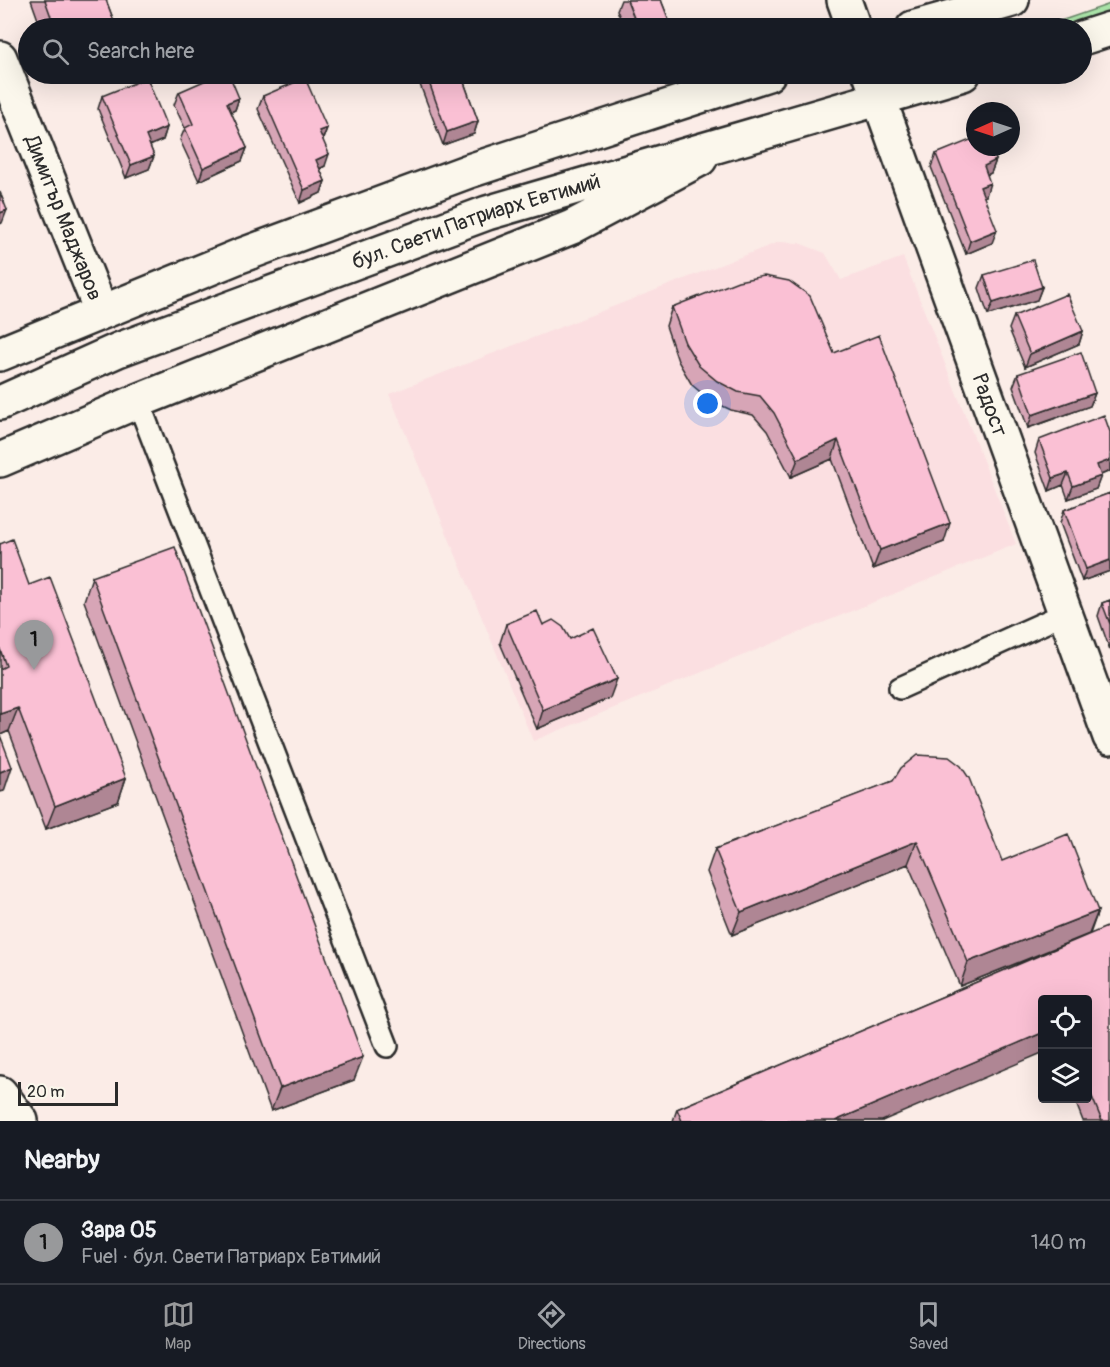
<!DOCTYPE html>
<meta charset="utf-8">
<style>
:root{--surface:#171b24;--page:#20242c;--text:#f1f3f6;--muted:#9ea1a6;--line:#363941;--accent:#98999b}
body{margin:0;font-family:Pangolin,sans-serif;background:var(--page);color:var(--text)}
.controls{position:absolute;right:18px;bottom:18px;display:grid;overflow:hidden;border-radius:6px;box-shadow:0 6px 24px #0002}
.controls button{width:54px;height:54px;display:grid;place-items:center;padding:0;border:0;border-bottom:2px solid var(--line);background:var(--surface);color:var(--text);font:30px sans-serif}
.compass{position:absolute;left:966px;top:102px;width:54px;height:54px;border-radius:50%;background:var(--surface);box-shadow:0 6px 24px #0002;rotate:267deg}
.scale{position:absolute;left:18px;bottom:15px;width:100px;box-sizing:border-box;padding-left:6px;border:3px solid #2b2b2b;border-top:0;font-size:16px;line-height:21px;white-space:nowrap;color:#2b2b2b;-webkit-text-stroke:4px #fbf7ec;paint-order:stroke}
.you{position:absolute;left:708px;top:404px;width:21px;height:21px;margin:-15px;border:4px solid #fff;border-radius:50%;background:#1a73e8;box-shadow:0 0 0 9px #1a73e833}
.badge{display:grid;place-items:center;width:39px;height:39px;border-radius:50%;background:var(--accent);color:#111;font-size:20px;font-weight:700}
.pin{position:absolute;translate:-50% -50px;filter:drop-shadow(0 2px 3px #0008)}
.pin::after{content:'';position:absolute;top:32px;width:21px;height:18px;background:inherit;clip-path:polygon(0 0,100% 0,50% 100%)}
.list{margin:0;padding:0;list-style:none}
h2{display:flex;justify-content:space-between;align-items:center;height:78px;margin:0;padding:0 24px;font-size:26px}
h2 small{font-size:20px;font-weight:400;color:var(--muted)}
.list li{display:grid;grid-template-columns:39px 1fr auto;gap:18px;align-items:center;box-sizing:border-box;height:84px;padding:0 24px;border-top:2px solid var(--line)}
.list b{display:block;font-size:22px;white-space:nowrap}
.list p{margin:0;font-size:20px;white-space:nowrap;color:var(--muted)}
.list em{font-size:20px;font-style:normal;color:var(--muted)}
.icon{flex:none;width:33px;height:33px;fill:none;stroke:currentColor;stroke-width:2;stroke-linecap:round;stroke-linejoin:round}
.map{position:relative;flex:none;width:1110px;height:1121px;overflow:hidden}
.search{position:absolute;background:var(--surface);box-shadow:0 6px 24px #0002;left:18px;right:18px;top:18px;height:66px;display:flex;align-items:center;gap:15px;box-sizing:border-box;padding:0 21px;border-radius:33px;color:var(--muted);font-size:22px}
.sheet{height:162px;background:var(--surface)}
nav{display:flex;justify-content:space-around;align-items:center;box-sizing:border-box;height:84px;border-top:2px solid var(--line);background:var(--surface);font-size:16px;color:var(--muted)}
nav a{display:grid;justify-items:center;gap:3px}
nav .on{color:var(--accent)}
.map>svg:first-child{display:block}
</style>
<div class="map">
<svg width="1110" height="1121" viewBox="0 0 1110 1121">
<rect width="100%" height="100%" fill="#fbece7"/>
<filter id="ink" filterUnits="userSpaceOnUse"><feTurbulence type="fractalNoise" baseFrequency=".0167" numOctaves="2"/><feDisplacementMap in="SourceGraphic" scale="12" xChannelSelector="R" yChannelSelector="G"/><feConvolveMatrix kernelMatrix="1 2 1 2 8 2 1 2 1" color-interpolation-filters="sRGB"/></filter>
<g filter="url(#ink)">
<!-- built -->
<path fill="#fbdfe1" d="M779,242L799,243L825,253L841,280L903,257L1016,544L533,741L389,394Z"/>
<!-- green -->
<path fill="#a9e2a7" stroke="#6a8669" stroke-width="1.5" d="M1110,4V11L1054,28H1040Z"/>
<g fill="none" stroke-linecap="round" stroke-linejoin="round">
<!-- service casing -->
<g stroke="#2b2b2b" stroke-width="26">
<path id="service" d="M138,401L387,1046
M900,688L1064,614"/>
</g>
<!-- minor casing -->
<g stroke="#2b2b2b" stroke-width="38">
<g id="minor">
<path d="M844,0L854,28"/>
<path id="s1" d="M0,58L101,311"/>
<path id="s2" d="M870,74L1110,737"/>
<path d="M0,460L138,401L572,227L700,159"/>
<path d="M0,1093L21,1121"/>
</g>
</g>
<!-- primary casing -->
<g stroke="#2b2b2b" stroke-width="38">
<g id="primary">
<path d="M913,28L1012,0"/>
<path d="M1082,38L1110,29"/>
<path d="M0,354L237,257L469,171L768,74"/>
<path id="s3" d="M0,403L118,350L487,213L963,74"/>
</g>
</g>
<!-- service -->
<use href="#service" stroke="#fbf7ec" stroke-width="21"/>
<!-- minor -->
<use href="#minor" stroke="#fbf7ec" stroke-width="33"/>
<!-- primary -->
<use href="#primary" stroke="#fbf7ec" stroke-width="33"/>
</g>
<!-- wall -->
<path fill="#d7a5b6" stroke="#2b2b2b" stroke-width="1.5" d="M31,0H106L115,24L113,28H41Z
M621,0H661L672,28H624L617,10Z
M416,74H461L478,121L474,134L443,145Z
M179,92L239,98L235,110L231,112L247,148L242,161L199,181L180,140L185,128L174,105Z
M102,96L167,127L163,140L150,146L154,156L149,169L126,178L98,109Z
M263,96L327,128L323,139L325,166L320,169L325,181L321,193L300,203L258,109Z
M936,154L996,160L991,173L987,175L986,196H983L992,243L966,254L931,167Z
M984,275L1042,287L1037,300L988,315L979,288Z
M672,307L834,353L944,542L873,569L832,459L791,477L767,431L753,415L731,410L710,400L692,385L678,361L666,326Z
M1014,316L1083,331L1079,344L1025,367L1009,329Z
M1018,374L1095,393L1090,406L1028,428L1013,387Z
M1110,432V471L1101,475L1096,489L1068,499L1063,485L1049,491L1035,453L1039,440Z
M1110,493V571L1082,581L1060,523L1064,510Z
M0,544L29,585L126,778L118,802L46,829L9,731L0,735Z
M92,577L354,1080L271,1111L84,601Z
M1110,600V650L1098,616L1102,603Z
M506,624L543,625L570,639L610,698L537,729L500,643Z
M893,781L1002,861L1098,911L1090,934L1110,1121H1083L1074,1098H1088V999L882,1121H673L677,1109L1085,936L960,986L908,864L732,935L707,872L715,849Z"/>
<!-- shaded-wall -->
<path fill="#af8694" stroke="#2b2b2b" stroke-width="1.5" d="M115,24L113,28H103Z
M239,98L235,110L222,116L227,103Z
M478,121L474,134L443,145L447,132Z
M167,127L163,140L141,149L146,136Z
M327,128L322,141L319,131Z
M247,148L242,161L199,181L203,168Z
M329,154L325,166L311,173L316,160Z
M154,156L149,169L126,178L131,165Z
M996,160L991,173L979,178L984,166Z
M325,181L321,193L300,203L304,190Z
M990,183L986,196L975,200L980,187Z
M7,210L2,223L0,224V213Z
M997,230L992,243L966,254L970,241Z
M1042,287L1037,300L988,315L993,303Z
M1083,331L1079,344L1025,367L1030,354Z
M1095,393L1090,406L1028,428L1032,415Z
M838,440L832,459L791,477L798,459Z
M1110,460V471L1093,478L1097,465Z
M1068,473L1063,485L1049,491L1053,478Z
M1101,476L1096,489L1068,499L1073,486Z
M950,523L944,542L873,569L880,550Z
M1110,560V571L1082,581L1086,569Z
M617,679L610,698L537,729L543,710Z
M18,708L9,731L0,735V714Z
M12,767L4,791L0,792V772Z
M126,778L118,802L46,829L55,806Z
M917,841L908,864L732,935L741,912Z
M1098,911L1089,934L960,986L968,962Z
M1042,1033V1053L882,1121H835Z
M363,1057L354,1080L271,1111L280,1088Z"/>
<!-- building -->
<path fill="#fac0d4" stroke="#2b2b2b" stroke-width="1.5" d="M45,0H106L115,24L103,28H55Z
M627,0H661L672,28H638Z
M220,74H229L239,98L227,103L247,148L203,168L185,128L193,124L179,92Z
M426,74H461L478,121L447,132Z
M147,78L167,127L146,136L154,156L131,165L102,96Z
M305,78L327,128L319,131L329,154L316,160L325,181L304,190L263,96Z
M975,138V147H991L996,160L984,166L990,183L980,187L997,230L970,241L936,154Z
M0,192L7,210L0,213Z
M1033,260L1042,287L993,303L984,275Z
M764,276L789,281L810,296L834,353L879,335L950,523L880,550L838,440L798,459L774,413L760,396L738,392L717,381L699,366L685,343L672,307L738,281Z
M1067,294L1083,331L1030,354L1014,316Z
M1081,352L1095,393L1032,415L1018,374Z
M1104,415L1110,432V460L1097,465L1101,476L1073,486L1068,473L1053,478L1039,440Z
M1110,493V560L1086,569L1064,510Z
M12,539L29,585L50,577L126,778L55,806L18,708L0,714V669L6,666L0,649V544Z
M175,547L363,1057L280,1088L92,577Z
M1110,600V624L1102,603Z
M537,611L543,625L553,620L563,627L570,639L593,628L617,679L543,710L506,624Z
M0,735L12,767L0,772Z
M917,755L949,757L961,766L969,778L1002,861L1068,834L1098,911L968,962L917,841L741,912L715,849L893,781L901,768Z
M1109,926L1110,928V1121H1102L1088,1087V999H1042V1033L835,1121H682L677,1109Z"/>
</g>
<g text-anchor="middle" stroke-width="6" stroke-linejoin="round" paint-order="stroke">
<!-- street labels -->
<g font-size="21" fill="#2b2b2b" stroke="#fbf7ec">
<text dy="7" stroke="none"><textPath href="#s1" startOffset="172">Димитър Маджаров</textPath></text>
<text dy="7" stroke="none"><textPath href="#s3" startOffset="510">бул. Свети Патриарх Евтимий</textPath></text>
<text dy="7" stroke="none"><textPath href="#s2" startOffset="352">Радост</textPath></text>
</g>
</g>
</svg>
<div class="controls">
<button><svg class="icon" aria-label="locate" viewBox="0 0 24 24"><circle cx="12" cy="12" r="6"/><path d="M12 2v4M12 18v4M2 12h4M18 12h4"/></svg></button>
<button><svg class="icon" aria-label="layers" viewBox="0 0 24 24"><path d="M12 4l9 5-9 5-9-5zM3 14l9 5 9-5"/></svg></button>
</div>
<svg class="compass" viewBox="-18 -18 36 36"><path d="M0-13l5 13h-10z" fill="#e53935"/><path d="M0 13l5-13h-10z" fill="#9ea1a6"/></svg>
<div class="scale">20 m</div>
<div class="you"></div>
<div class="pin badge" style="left:34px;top:670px">1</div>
<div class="search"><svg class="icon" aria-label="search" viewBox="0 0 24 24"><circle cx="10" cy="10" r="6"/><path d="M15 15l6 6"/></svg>Search here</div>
</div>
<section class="sheet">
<h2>Nearby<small></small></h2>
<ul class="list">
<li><span class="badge">1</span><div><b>Зара 05</b><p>Fuel · бул. Свети Патриарх Евтимий</p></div><em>140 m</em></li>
</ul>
</section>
<nav>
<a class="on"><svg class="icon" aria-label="map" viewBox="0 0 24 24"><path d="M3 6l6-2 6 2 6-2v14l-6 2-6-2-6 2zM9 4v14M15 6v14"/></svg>Map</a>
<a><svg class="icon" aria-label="directions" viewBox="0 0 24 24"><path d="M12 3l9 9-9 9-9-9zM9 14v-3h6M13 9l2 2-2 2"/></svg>Directions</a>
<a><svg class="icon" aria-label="saved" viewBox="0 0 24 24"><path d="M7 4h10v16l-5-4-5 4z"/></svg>Saved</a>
</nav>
